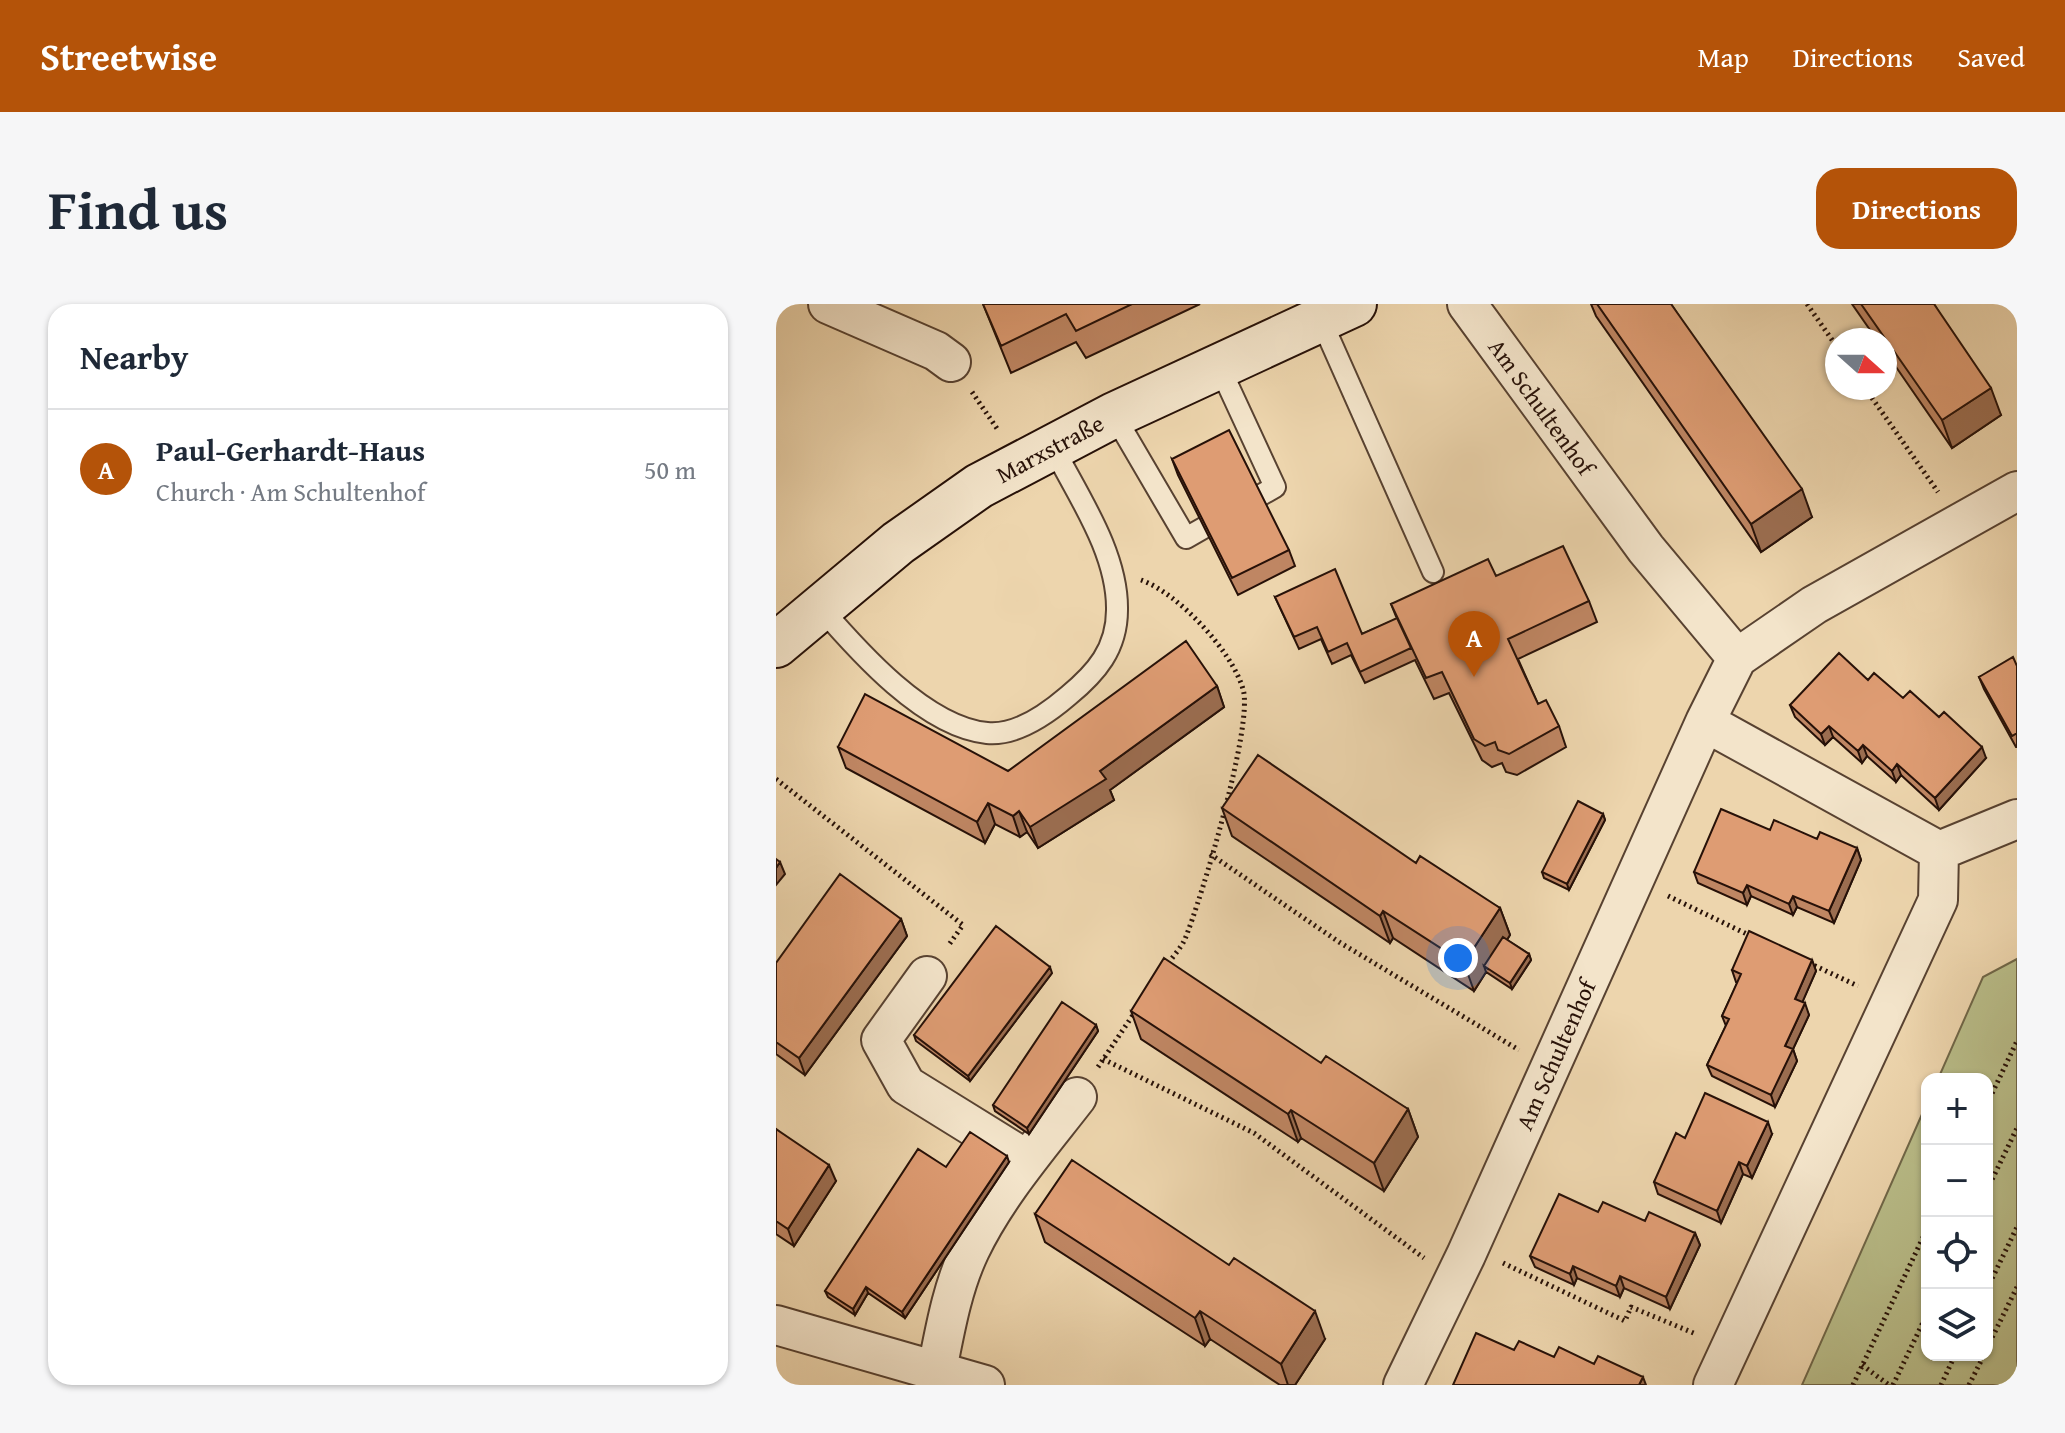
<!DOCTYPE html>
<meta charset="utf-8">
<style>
:root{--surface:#fff;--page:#f6f6f7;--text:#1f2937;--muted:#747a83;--line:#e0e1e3;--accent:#b45309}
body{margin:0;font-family:"Gentium Book Plus",serif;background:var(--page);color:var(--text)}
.controls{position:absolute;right:24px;bottom:24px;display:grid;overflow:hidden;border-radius:16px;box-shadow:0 2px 6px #0004}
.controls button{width:72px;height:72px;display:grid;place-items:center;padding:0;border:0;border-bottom:2px solid var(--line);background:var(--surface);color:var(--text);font:40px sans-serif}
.compass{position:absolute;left:1049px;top:24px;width:72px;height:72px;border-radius:50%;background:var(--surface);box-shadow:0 2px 6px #0004;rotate:111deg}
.you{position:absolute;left:682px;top:654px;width:28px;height:28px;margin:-20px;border:6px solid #fff;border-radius:50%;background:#1a73e8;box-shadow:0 0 0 12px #1a73e833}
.badge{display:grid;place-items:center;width:52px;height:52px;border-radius:50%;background:var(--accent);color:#fff;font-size:26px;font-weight:700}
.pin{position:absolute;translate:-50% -66px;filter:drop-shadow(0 2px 4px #0008)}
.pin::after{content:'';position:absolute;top:42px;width:28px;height:24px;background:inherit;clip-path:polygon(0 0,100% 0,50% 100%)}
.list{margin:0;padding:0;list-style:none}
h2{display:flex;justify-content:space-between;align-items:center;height:104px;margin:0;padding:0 32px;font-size:34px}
h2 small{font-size:26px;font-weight:400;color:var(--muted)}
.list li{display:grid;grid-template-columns:52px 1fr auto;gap:24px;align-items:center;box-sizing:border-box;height:120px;padding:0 32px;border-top:2px solid var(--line)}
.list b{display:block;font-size:30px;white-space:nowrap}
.list p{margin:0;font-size:26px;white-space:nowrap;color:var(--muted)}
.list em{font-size:26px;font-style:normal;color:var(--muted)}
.icon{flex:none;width:44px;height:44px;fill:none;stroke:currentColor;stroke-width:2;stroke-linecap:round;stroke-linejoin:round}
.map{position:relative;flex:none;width:1241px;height:1081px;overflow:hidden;border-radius:24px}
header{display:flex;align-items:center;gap:48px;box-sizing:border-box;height:112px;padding:0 40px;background:var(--accent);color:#fff}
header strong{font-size:38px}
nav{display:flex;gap:44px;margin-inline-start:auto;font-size:28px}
.intro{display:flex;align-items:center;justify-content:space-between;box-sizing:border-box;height:192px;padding:0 48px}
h1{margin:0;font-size:56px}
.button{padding:20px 36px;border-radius:24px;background:var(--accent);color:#fff;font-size:28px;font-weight:700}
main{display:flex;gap:48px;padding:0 48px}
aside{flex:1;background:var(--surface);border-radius:24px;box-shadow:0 2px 6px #0004}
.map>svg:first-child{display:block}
</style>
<header>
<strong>Streetwise</strong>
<nav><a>Map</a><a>Directions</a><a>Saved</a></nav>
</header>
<div class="intro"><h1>Find us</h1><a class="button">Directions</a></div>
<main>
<aside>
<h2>Nearby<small></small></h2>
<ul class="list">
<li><span class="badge">A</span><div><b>Paul-Gerhardt-Haus</b><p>Church · Am Schultenhof</p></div><em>50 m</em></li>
</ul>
</aside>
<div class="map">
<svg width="1241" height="1081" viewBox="0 0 1241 1081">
<rect width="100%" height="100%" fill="#edd5ad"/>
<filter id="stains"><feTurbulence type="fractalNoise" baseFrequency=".0025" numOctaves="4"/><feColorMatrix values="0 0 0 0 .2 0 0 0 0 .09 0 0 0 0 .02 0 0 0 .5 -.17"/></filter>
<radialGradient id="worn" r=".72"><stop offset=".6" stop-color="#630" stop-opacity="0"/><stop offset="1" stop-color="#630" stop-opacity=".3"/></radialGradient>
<!-- green -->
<path fill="#b9bd89" stroke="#706748" stroke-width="2" d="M1241,655V1081H1026L1151,799V1051H1211V775H1162L1207,673Z"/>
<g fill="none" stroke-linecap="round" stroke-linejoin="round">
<!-- lane casing -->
<g stroke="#584231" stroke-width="24">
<path id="lane" d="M545,16L657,268
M338,111L410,234L499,183L443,62
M44,303C82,347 149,423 211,429C240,432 271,410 292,392C320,369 341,345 341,306C342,249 302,192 277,143"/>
</g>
<!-- street casing -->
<g stroke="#584231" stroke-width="42">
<path id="street" d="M52,0L160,47L175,58
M691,0L870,245L961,354
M929,418L1163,547
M1163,547L1241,515
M151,672L105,736L130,781L251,856
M0,1021L209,1081
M161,1066C169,1026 176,984 194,946C221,890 263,842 301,793
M627,1081L690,951L929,418L961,354L1038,301L1241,187
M937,1081L1162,596L1163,547"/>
</g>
<!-- secondary casing -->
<g stroke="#271108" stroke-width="48">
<path id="secondary" d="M0,341L122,239L203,182L338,111L578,0"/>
</g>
<!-- path -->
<path stroke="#271108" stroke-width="5" stroke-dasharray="2 4" stroke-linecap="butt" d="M1031,0L1061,43
M1089,84L1162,188
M196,88L222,126
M365,276C402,289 456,347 467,385C478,420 425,596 409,635C405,644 397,652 392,660
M0,475L187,621L172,642
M434,550L563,638L743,746
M892,592L977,633
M1033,659L1082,682
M327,755L478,829L648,954
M322,763L359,708
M1211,800L1241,737
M1211,886L1241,824
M727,959L849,1017L855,1003L920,1030
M1211,985L1241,923
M1211,1044L1241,983
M1086,1061L1113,1081
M1077,1081L1151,925
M1117,1081L1151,1010
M1165,1081L1179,1051
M1193,1081L1208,1051"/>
<!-- lane -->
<use href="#lane" stroke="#f3e4ca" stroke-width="20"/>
<!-- street -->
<use href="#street" stroke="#f3e4ca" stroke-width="38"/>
<!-- secondary -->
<use href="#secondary" stroke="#f3e4ca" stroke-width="44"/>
</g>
<!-- wall -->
<path fill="#bf8663" stroke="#271108" stroke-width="2" d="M207,0H424L310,54L300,38L235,69Z
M815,0H895L1036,213L985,248L820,12Z
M1076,0H1158L1225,111L1176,144L1109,47V36H1101Z
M396,155L513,246L519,262L462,291L402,171Z
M720,272L813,297L821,318L742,355L762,400L783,422L790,443L741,471L730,468L726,459L716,463L706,456L673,389L658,395L639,356L589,379L575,351L556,360L545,335L523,345L499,293L586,330L621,315L615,300Z
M1241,362V443H1240L1208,385L1203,373Z
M1092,376L1210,454L1163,506L1125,471L1120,478L1091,452L1086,459L1057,433L1049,441L1019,413L1014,401Z
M441,382L448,403L334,486L338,496L262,544L251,528L244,533L219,520L209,539L70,464L62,443L232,467Z
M446,504L640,559L724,604L734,631L731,636L753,650L755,656L736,685L710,668L698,687L617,634L614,639L456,532Z
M827,510L829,516L793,586L768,574L766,568Z
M994,526L1041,535L1081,544L1085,556L1058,619L1021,603L1017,611L975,592L971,601L922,579L918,568Z
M125,615L131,632L29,771L0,750V659Z
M1036,656L1040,667L1026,698L1033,711L1017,745L1021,757L999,803L936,772L931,761L950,722L946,712L962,678H960L956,666Z
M276,669L194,777L140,737L138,731Z
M355,707L545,759L632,805L642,833L608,887L525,834L522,838L365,735Z
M320,721L322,727L253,830L219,807L217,801Z
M0,825L60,877L18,942L0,930Z
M996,830L976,874L967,870L945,919L882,890L878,878L909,834Z
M233,858L129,1014L92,989L79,1011L52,993L49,987L170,863Z
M822,908L869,917L919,929L924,941L894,1005L848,984L844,993L801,974L798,981L759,963L754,952Z
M259,910L549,1035L519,1081H504L434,1035L429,1042L269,938Z"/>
<!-- shaded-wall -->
<path fill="#9b6d50" stroke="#271108" stroke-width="2" d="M1215,84L1225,111L1176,144L1166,116Z
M1026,185L1036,213L985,248L975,220Z
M441,382L448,403L334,486L338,496L262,544L254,523L324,467Z
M1053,422L1057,433L1049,441L1045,430Z
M1087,441L1091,452L1086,459L1082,447Z
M1206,443L1210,454L1163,506L1159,494Z
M1121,460L1125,471L1120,478L1116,467Z
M212,499L219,520L209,539L201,518Z
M243,507L251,528L244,533L237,512Z
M827,510L829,516L793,586L791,580Z
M1081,544L1085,556L1058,619L1053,607Z
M4,558L9,570L0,581V564Z
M971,581L975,592L971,601L967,589Z
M1017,592L1021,603L1017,611L1013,600Z
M724,604L734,631L712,665L708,662L710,668L698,687L688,659Z
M607,607L617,634L614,639L604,612Z
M125,615L131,632L29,771L23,754Z
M753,650L755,656L736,685L734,679Z
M1036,656L1040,667L1023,706L1019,695Z
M274,663L276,669L194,777L192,772Z
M1029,699L1033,711L1017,745L1021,757L999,803L995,791L1009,742Z
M320,721L322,727L253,830L251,824Z
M632,805L642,833L608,887L598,859Z
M515,806L525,834L522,838L512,810Z
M992,818L996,830L976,874L971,862Z
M231,852L233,858L129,1014L126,1008Z
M963,858L967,870L945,919L941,907Z
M53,861L60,877L18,942L12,925Z
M919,929L924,941L894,1005L890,993Z
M797,962L801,974L798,981L794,970Z
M844,972L848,984L844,993L840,982Z
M90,983L92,989L79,1011L77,1005Z
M424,1007L434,1035L429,1042L419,1014Z
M539,1007L549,1035L519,1081H512L505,1060Z
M867,1073L870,1081H863Z"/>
<!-- building -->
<path fill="#de9c73" stroke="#271108" stroke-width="2" d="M207,0H356L300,27L290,10L225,42Z
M821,0H895L1026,185L975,220Z
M1085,0H1158L1215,84L1166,116Z
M453,126L513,246L456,274L396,155Z
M787,242L813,297L732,335L762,400L770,396L783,422L733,450L722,446L719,438L709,442L698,435L666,368L650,374L615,300L712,255L720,272Z
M559,265L586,330L621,314L635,344L584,368L571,339L552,348L541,323L518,333L499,293Z
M410,337L441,382L324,467L330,475L254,523L243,507L237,512L212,499L201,518L62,443L89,390L232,467Z
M1063,349L1092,376L1098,369L1127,394L1134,387L1163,413L1168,408L1206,443L1159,494L1121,460L1116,467L1087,441L1082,447L1053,422L1045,430L1014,401Z
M1237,353L1241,362V429L1236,432L1203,373Z
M482,451L640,559L644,552L724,604L688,659L607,607L604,612L446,504Z
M802,497L827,510L791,580L766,568Z
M945,505L994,526L998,516L1041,535L1044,528L1081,544L1053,607L1017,592L1013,600L971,581L967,589L918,568Z
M0,555L4,558L0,564Z
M64,570L125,615L23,754L0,738V659Z
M220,622L274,663L192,772L138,731Z
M973,627L1036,656L1019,695L1029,699L1009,742L1017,745L995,791L931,761L953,715L946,712L965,670L956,666Z
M727,633L753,650L734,679L708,662Z
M388,654L545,759L550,752L632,805L598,859L515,806L512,810L355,707Z
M286,698L320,721L251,824L217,801Z
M929,789L992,818L971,862L963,858L941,907L878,878L900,829L909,834Z
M0,825L53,861L12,925L0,917Z
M194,828L231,852L126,1008L90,983L77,1005L49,987L142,845L170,863Z
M296,856L453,961L458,954L539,1007L505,1060L424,1007L419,1014L259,910Z
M783,890L822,908L827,898L869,917L873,908L919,929L890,993L844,972L840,982L797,962L794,970L754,952Z
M700,1029L738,1046L743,1037L778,1053L783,1043L818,1060L822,1052L867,1073L863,1081H677Z"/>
<g text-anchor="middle" stroke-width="7" stroke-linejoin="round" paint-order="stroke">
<!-- street labels -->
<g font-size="24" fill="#271108" stroke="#f3e4ca">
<text transform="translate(765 103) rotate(54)" y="8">Am Schultenhof</text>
<text transform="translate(274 145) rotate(-28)" y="8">Marxstraße</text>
<text transform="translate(780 751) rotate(-66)" y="8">Am Schultenhof</text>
</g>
</g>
<rect width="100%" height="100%" filter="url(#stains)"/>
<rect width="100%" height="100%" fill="url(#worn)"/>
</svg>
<div class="controls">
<button>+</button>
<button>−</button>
<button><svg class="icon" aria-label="locate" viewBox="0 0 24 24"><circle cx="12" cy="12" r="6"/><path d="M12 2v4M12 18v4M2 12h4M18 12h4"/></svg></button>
<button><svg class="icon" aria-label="layers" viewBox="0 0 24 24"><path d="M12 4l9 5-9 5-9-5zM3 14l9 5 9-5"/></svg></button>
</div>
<svg class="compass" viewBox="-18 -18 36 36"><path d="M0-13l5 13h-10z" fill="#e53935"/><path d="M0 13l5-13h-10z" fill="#747a83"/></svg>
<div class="you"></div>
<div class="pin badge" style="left:698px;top:373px">A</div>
</div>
</main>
